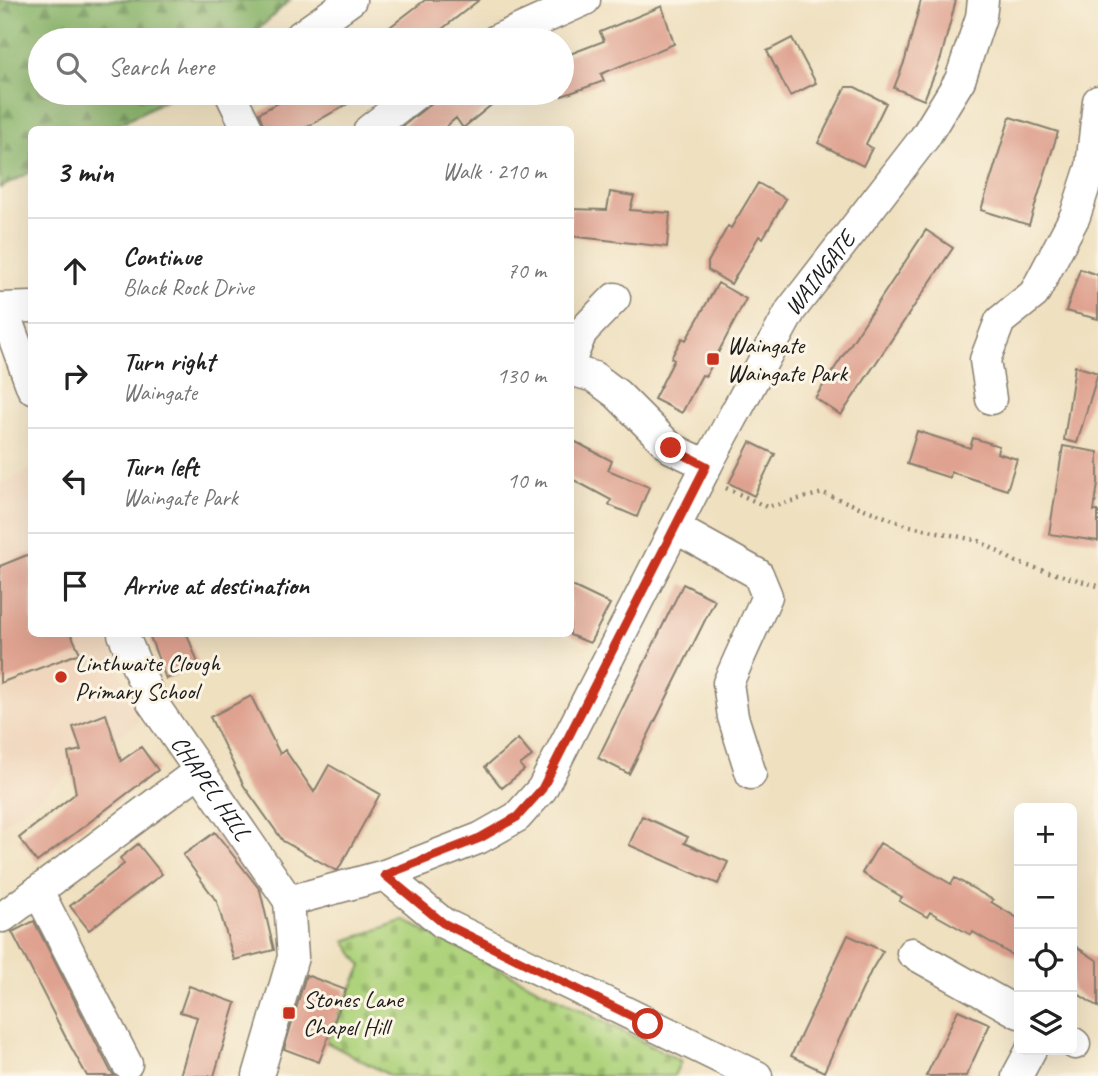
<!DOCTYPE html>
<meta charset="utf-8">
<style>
:root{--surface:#fff;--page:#f2f2f2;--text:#222;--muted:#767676;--line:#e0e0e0}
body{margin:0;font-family:Caveat,sans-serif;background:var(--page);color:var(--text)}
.controls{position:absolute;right:21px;bottom:21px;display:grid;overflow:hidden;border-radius:10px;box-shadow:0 7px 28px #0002}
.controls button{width:63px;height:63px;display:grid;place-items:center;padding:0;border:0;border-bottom:2px solid var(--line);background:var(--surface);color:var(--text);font:35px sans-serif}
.stop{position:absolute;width:21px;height:21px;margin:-16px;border:5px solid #c8321e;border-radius:50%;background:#fff}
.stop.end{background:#c8321e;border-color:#fff;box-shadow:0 2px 7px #0008}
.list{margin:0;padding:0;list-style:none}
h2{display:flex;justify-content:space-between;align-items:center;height:91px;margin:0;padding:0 28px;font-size:30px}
h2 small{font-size:23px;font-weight:400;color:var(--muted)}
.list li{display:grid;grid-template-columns:46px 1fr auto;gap:21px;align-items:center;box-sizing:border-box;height:105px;padding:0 28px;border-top:2px solid var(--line)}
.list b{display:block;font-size:26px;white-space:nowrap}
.list p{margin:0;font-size:23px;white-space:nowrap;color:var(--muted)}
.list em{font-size:23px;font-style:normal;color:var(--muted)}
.icon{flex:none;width:38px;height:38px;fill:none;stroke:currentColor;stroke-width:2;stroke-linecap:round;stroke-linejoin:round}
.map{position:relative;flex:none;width:1098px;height:1076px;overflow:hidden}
.search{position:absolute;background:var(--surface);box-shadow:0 7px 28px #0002;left:28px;top:28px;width:546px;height:77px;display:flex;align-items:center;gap:18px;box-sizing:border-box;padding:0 24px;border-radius:38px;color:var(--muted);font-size:26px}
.panel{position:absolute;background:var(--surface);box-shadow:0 7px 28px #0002;left:28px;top:126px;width:546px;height:511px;border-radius:10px}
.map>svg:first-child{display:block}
</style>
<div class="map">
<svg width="1098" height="1076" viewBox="0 0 1098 1076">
<defs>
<pattern id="forest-firs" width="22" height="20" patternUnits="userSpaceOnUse" patternTransform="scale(1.75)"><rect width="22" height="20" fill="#8ab56c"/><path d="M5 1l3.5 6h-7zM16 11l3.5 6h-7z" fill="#709258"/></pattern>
<pattern id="cemetery-stones" width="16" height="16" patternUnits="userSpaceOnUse" patternTransform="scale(1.75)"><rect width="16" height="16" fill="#aed37c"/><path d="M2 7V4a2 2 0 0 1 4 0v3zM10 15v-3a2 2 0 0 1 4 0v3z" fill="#95b56b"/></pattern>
</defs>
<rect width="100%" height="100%" fill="#fcf5e5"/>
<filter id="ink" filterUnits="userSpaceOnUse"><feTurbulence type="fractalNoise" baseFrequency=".0143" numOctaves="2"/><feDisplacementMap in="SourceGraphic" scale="14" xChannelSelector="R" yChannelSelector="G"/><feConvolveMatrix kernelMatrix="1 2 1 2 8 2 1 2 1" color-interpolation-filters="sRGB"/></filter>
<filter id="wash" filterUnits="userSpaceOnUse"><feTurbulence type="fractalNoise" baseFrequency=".00686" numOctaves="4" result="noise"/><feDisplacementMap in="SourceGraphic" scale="28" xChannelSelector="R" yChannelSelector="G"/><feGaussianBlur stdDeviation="1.57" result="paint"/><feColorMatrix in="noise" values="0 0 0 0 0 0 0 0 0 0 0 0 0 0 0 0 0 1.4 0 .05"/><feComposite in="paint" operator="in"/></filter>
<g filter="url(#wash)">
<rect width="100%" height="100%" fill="#efe0c0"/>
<!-- built -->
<path fill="#f0d6bc" d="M31,470L32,634H106L139,721L0,827V484Z"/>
<!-- forest -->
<path fill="url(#forest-firs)" stroke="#536844" stroke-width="2" d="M0,0H290L247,40H40V93H179L110,129L32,130L31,172L0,188Z"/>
<!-- cemetery -->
<path fill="url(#cemetery-stones)" stroke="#65784c" stroke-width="2" d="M404,920L681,1061L674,1076H391L326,1042L362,966L345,941Z"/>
<g id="blocks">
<!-- building -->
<path fill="#dfa290" d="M425,0H479L428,40H373Z
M921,0H956L941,58L924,100L894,88L905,60Z
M662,6L674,44L601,74L604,81L562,96V57L604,41L600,32Z
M792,38L816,83L790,96L767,51Z
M846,87H855L886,103L866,144L872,148L863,166L818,143Z
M297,93H367L301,130H265L259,113Z
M444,93H506L463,128L456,118L442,130H398Z
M1010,117L1058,132L1029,225L981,210Z
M758,183L786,199L763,238L759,236L731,284L708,270V262L728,226L731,228Z
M610,192L634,196L630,210L670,213L667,247L570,236V209L607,210Z
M926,230L953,248L841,415L815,398Z
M1080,269L1098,275V319L1066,311Z
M718,283L746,299L706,376L702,375L682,413L654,399L674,360L671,358L682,338L686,340Z
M1075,366L1098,373L1077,443L1064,440Z
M917,431L970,448L973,438L999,446L997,453L1017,459L1007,490L951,472L950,478L907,464Z
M570,439L612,461L608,470L649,487L637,517L609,505L611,500L570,478Z
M750,442L775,454L754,496L729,483Z
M1063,446L1098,452V483L1094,511H1098V541L1049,534Z
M32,553V634H71L80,653L0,683V566Z
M683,584L715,600L629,774L598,758Z
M570,585L610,604L590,643L570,635Z
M149,634H187L199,666L166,679Z
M251,696L280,754L285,750L314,792L329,765L380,794L338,870H335L283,841L244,786L210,717Z
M106,714L121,761L141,747L158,770L37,862L19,838L76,793L68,753L81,750L73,727Z
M518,739L532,756L520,765L524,770L502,788L485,767Z
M642,816L688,837L684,843L728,862L718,884L629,845Z
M215,832L260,890L274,950L234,960L217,902L183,855Z
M880,843L951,884L955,878L993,900L991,902L1019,919V959L973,932L971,935L930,912L927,917L899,901L902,897L862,873Z
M138,844L162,874L89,930L70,906L124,864L120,858Z
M34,921L111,1072L115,1076H87L66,1038L12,932Z
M848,935L883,951L871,971L824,1072L791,1056Z
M1072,944L1098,961V1007L1072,990Z
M306,975L346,990L319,1062L284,1049Z
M189,986L236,1003L214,1076H180L197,1017L180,1012Z
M958,1010L990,1024L966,1076H926Z"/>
</g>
</g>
<g filter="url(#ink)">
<use href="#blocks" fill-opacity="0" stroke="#867e6e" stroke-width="2"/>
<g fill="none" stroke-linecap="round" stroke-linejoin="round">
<!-- minor casing -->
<g stroke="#867e6e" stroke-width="33">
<g id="minor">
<path d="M295,40L351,0"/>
<path d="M496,40L585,0"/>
<path d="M230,93L248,130"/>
<path d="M369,130L417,93"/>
<path d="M0,308L32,307"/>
<path d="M3,309L32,388"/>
<path d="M570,362L582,332L615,298"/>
<path d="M570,370L594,377L617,394L671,448L707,465"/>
<path d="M991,399L985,360L1000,321L1034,294L1075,216L1091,167L1098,101"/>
<path d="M675,528L758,574L767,596L728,683L733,717L751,774"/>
<path id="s1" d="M123,634L152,702L289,901"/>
<path d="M385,875L443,923L757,1076"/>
<path d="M38,891L127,1064"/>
<path id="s2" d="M289,901L385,875L480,838L517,817L542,789L707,465L791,310L925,137L960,80L981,17L983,0"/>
<path d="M3,917L199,771"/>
<path d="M912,953L1019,1013"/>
<path d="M1072,1042L1075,1044"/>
<path d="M258,1076L293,957L289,901"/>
<path d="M1017,1076L1031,1050"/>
</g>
</g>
<!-- path -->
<path stroke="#867e6e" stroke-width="4.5" stroke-dasharray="2 5" stroke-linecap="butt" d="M726,488L767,507L823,493L906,525L979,541L1018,563L1098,586"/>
<!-- minor -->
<use href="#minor" stroke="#fff" stroke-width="30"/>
</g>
</g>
<g fill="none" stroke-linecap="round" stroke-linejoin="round" filter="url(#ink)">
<!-- route -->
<path stroke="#c8321e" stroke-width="9" d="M648,1024L443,923L385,875L480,838L517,817L542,789L706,466L671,448"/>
</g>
<!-- markers -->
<g fill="#c8321e" stroke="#fcf5e5" stroke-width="2.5">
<rect x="706" y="352" width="14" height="14" rx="3.5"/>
<circle cx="61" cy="677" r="7"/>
<rect x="282" y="1006" width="14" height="14" rx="3.5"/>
</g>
<g text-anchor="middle" stroke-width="6" stroke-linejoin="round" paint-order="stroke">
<!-- street labels -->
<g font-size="24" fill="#1c1c1c" stroke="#fcf5e5">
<text dy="8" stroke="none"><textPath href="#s2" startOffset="868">WAINGATE</textPath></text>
<text dy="8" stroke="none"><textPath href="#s1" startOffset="178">CHAPEL HILL</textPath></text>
</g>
<!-- poi labels -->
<g font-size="24" fill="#1c1c1c" stroke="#fcf5e5" text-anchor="start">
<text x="727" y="353">Waingate<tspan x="727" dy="28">Waingate Park</tspan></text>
<text x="75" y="671">Linthwaite Clough<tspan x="75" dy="28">Primary School</tspan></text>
<text x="303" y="1007">Stones Lane<tspan x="303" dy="28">Chapel Hill</tspan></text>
</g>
</g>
</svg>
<div class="controls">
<button>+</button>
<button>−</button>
<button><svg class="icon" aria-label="locate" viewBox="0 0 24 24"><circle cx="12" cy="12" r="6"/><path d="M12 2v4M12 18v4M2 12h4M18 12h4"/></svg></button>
<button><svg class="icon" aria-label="layers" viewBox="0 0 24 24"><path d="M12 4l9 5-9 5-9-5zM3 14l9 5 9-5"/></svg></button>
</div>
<div class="stop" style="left:648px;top:1024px"></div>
<div class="stop end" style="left:671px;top:448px"></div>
<div class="search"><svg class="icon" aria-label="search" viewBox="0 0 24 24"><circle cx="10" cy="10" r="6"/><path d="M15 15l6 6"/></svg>Search here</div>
<section class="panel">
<h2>3 min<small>Walk · 210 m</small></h2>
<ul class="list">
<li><svg class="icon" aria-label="ahead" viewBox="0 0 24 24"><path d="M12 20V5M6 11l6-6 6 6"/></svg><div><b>Continue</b><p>Black Rock Drive</p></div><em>70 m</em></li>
<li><svg class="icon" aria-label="right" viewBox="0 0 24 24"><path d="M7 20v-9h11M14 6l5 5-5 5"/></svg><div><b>Turn right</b><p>Waingate</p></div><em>130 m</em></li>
<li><svg class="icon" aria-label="left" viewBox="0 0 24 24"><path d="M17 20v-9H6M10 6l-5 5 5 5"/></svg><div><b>Turn left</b><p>Waingate Park</p></div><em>10 m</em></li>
<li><svg class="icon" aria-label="arrive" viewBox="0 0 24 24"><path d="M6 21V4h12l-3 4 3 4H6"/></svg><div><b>Arrive at destination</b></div></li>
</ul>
</section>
</div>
